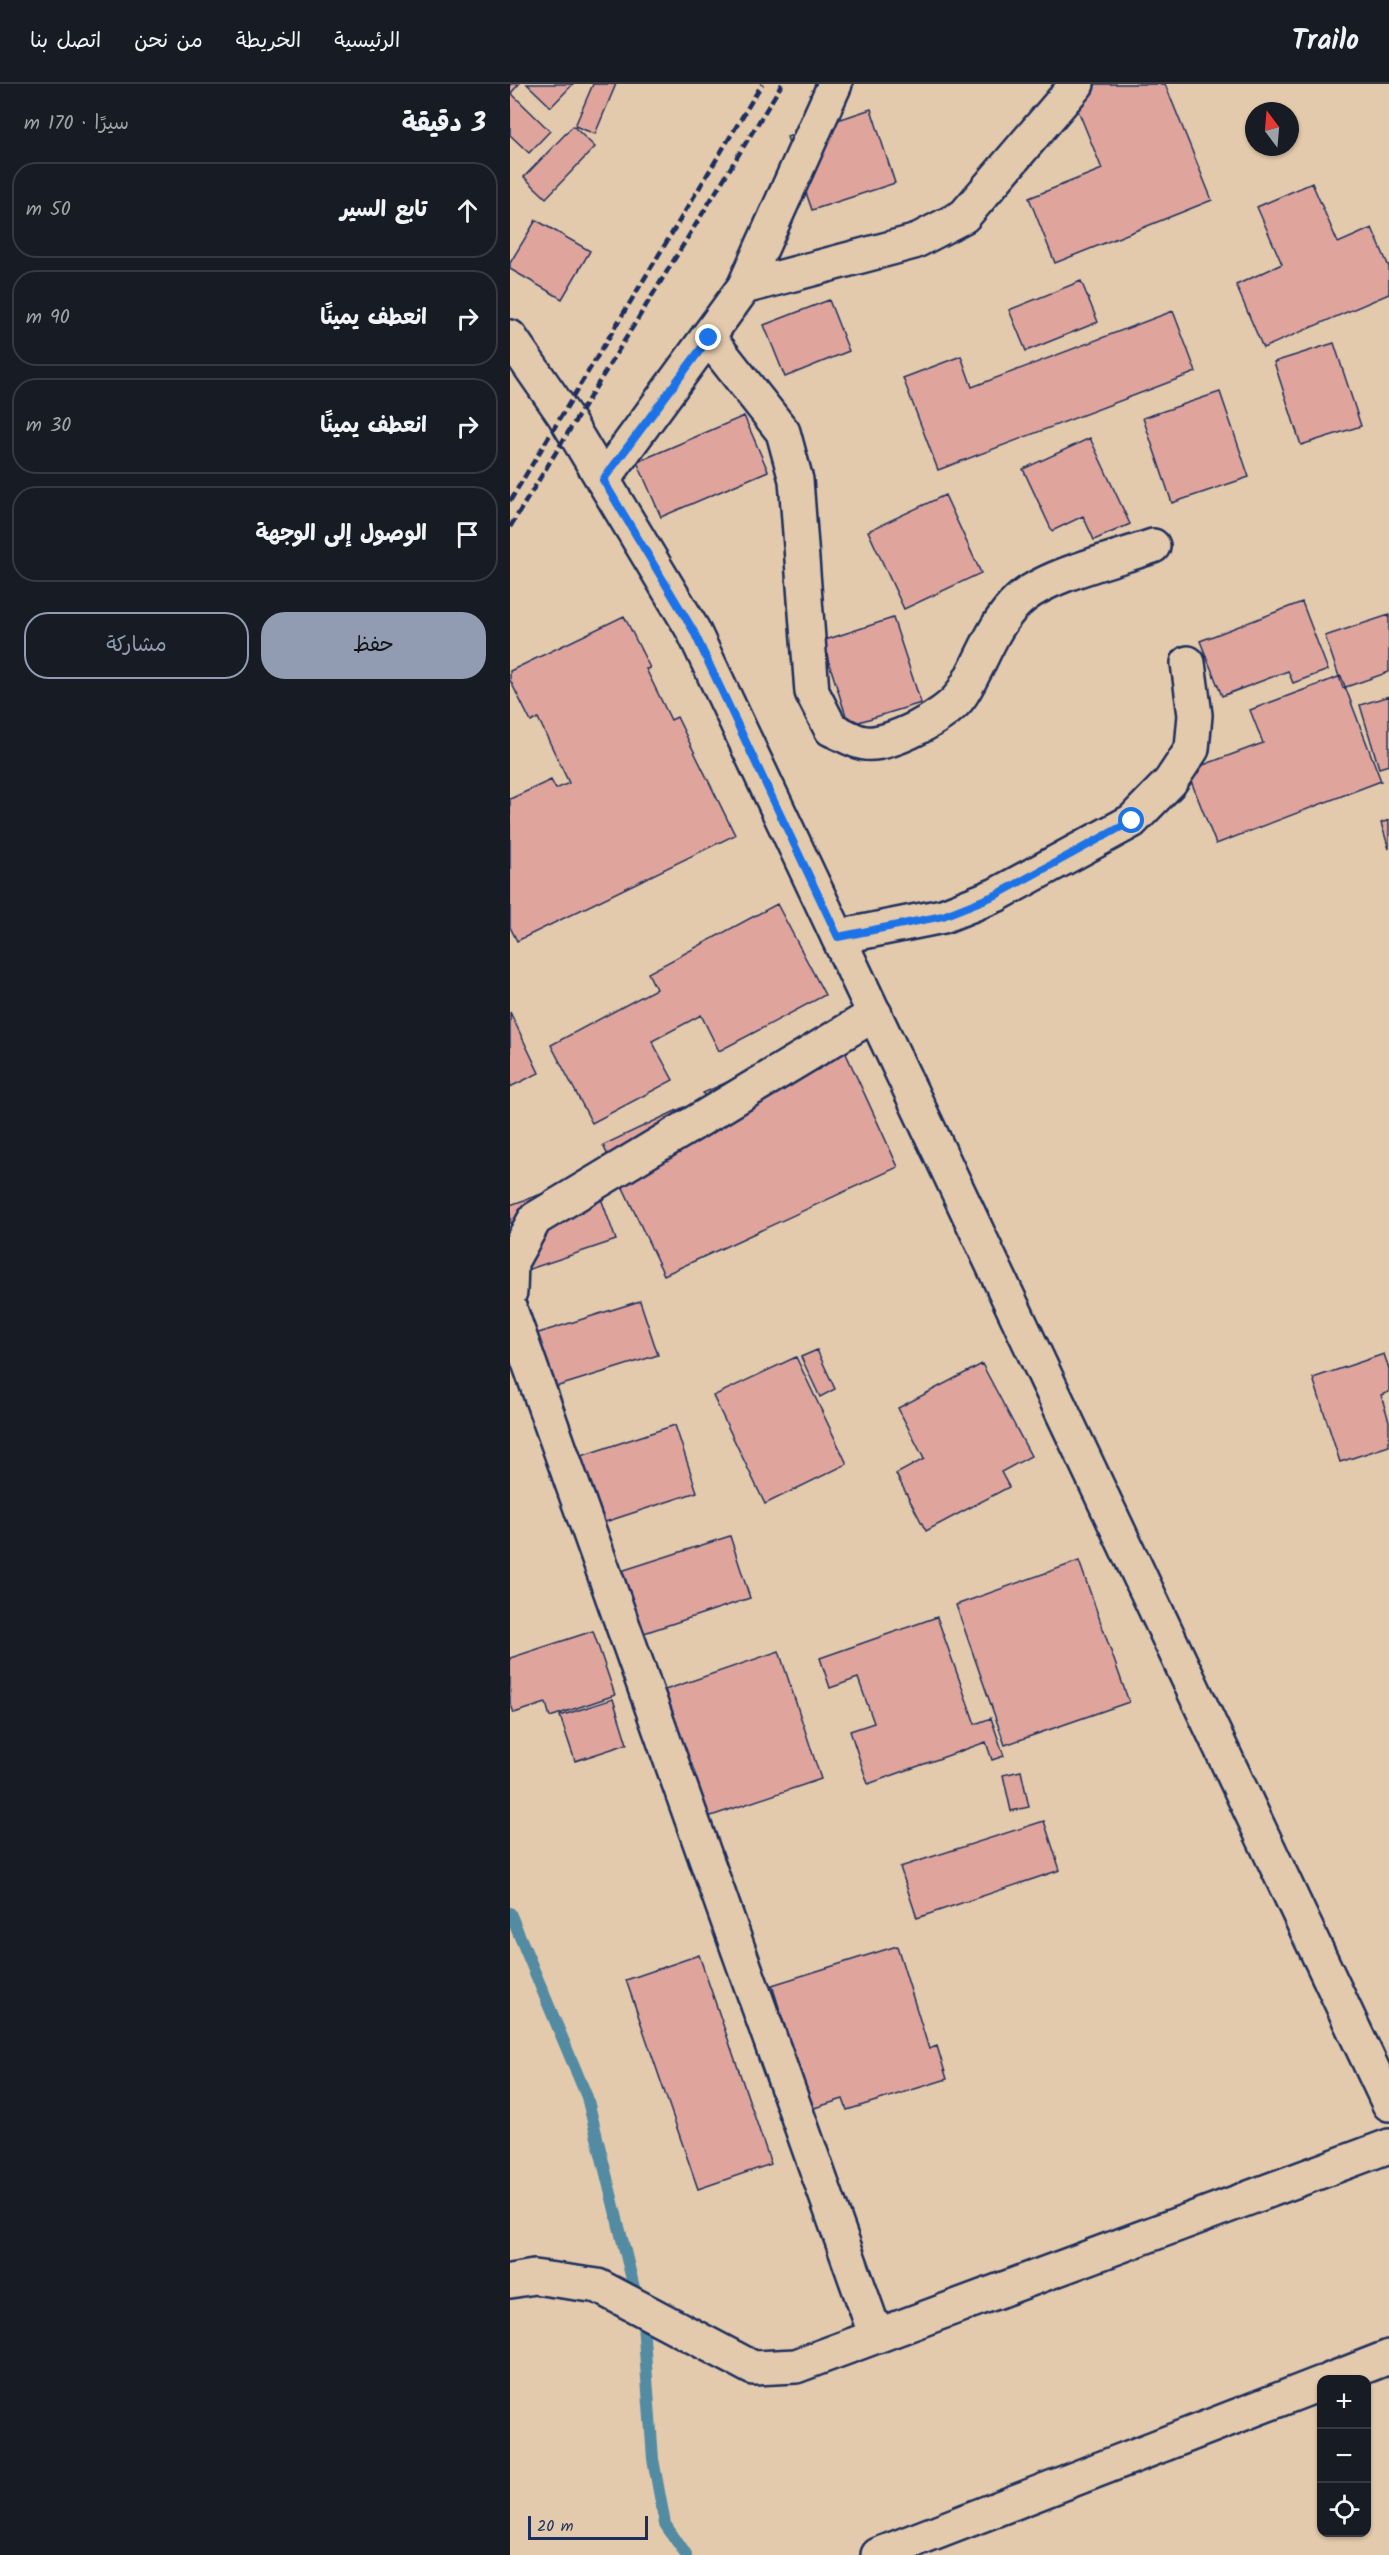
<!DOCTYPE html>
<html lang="ar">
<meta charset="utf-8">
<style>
:root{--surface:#171b24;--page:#20242c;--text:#f1f3f6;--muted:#9ea1a6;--line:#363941;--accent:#919bb2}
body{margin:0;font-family:Kalam,"Playpen Sans Arabic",sans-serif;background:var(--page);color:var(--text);direction:rtl}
.controls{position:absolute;right:18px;bottom:18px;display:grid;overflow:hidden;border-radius:12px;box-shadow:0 2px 4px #0004}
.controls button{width:54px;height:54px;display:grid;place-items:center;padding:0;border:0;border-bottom:2px solid var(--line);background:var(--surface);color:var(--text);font:30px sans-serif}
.compass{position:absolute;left:735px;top:18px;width:54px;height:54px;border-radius:50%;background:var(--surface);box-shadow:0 2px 4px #0004;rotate:344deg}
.scale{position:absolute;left:18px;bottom:15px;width:120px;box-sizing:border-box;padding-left:6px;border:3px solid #1b2f5e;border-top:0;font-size:16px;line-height:21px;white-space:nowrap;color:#1b2f5e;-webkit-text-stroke:4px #e4caac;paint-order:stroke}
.stop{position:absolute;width:18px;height:18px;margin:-14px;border:4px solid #1a73e8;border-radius:50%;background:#fff}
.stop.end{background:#1a73e8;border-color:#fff;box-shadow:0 2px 6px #0008}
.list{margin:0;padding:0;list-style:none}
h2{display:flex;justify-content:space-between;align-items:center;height:78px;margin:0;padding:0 24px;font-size:26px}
h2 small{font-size:20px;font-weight:400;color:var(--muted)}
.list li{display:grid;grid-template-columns:39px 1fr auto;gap:18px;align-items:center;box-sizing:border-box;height:96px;margin:0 12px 12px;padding:0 12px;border:2px solid var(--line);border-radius:24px}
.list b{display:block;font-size:22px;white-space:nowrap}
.list em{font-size:20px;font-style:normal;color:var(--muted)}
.actions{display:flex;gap:12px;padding:18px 24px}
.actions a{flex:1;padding:14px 0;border:2px solid var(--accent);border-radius:24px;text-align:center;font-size:21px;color:var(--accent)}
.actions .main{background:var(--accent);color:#111}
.icon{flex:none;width:33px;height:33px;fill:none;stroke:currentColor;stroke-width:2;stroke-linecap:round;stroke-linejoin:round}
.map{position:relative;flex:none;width:879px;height:2471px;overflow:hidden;direction:ltr}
header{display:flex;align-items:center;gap:36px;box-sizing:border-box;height:84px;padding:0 30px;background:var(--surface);border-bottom:2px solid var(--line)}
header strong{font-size:28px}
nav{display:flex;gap:33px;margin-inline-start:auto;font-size:21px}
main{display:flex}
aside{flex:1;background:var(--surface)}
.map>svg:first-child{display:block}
</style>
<header>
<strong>Trailo</strong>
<nav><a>الرئيسية</a><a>الخريطة</a><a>من نحن</a><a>اتصل بنا</a></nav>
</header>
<main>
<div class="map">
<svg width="879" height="2471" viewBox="0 0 879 2471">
<rect width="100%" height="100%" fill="#e4caac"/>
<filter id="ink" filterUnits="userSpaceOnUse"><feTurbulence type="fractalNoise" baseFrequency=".0167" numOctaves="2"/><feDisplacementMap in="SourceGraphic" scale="12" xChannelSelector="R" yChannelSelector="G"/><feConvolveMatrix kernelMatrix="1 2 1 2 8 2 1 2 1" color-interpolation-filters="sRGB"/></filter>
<g filter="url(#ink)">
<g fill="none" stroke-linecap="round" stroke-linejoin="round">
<!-- stream -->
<path stroke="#538ba2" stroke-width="12" d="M0,1829L77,2013L133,2240L143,2375L155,2440L176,2471"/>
</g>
<!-- building -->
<path fill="#dfa59d" stroke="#1b2f5e" stroke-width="1.5" d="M0,0H9L1,9L40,47L19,69L0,51Z
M17,0H63L41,23Z
M83,0H106L85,50L65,42Z
M568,0H655L702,116L545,179L519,114L592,85L559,4Z
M361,25L385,99L302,126L277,53Z
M63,42L85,63L36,114L14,93Z
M802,99L828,159L862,144L879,183V210L753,264L726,201L772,180L747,123Z
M26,136L80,167L52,215L0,185V179Z
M571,197L588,238L516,267L499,226Z
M319,216L339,267L275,293L254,241Z
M663,227L686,288L428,386L393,294L451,272L462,303Z
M824,259L851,342L791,361L764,278Z
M710,308L739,393L662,419L633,334Z
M234,332L258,387L151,433L127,378Z
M580,354L620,440L584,456L573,432L542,447L513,385Z
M435,411L471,489L394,525L358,447Z
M792,518L818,586L783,599L778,587L712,612L690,557Z
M879,531V588L833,604L815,552Z
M114,532L140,584L136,585L161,636L167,633L225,751L7,857L0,843V715L41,696L46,705L59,699L28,634L21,638L0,596V587Z
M383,534L411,619L339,641L312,557Z
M831,592L871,697L706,760L677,687L753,659L740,626Z
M879,612V681L869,684L850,621Z
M879,736V765L871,739Z
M267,820L315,911L209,967L191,931L142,957L163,996L82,1039L41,961L146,905L138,889Z
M0,928L29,989L0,1003Z
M326,948L388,1083L154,1191L93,1061L174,1023L184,1043L204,1034L193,1009Z
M83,1092L106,1156L2,1191L0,1121Z
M130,1217L148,1271L39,1305L22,1251Z
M307,1266L325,1305L310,1313L291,1273Z
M874,1270L879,1285V1308L871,1311L879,1337V1362L830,1378L803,1294Z
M286,1273L337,1380L255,1420L203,1312Z
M472,1280L521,1372L491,1388L499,1403L416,1447L386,1390L414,1375L388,1324Z
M165,1341L187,1408L89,1440L68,1373Z
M220,1452L240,1514L128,1551L108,1488Z
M569,1477L619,1618L495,1661L446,1521Z
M427,1533L465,1640L481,1634L494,1672L482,1676L476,1658L358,1700L340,1647L364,1639L348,1594L320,1604L310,1574Z
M83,1547L105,1611L40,1633L36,1619L4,1629L0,1618V1574Z
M269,1567L311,1695L198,1733L155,1606Z
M103,1615L117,1660L65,1677L50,1632Z
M511,1687L519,1723L501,1727L493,1691Z
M534,1737L550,1786L407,1834L390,1783Z
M387,1862L419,1965L427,1962L437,1995L337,2026L333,2015L301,2025L262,1901Z
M189,1871L261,2080L188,2105L116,1896Z"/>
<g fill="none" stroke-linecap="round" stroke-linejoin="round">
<!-- minor casing -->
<g stroke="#1b2f5e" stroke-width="38">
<path id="minor" d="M234,203L404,158L454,132L567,0
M199,254L273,348L286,396L302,608L321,645C331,649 344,658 355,659C380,662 437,632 451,611C471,581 481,542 508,517C535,491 606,475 643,462
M93,396L234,203L325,0
M328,853L433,832L486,811L622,737L660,698L682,665L685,631L678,579
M0,1208L1,1178L25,1135L365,930
M0,1225L366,2252
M0,2197L24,2193L88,2202L243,2284L286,2282L879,2062
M820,2296L879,2273
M368,2471L812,2299"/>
</g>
<!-- secondary casing -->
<g stroke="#1b2f5e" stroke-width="38">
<path id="secondary" d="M0,253L54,331L183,546L879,2020"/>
</g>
<!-- minor -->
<use href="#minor" stroke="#e4caac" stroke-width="33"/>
<!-- secondary -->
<use href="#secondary" stroke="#e4caac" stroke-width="33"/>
<!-- rail -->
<path stroke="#1b2f5e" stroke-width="4.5" stroke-dasharray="9 4.5" stroke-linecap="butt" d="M0,417L252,0
M0,443L272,0"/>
</g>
</g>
<g fill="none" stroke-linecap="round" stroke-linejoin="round" filter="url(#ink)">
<!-- route -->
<path stroke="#1a73e8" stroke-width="8" d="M199,254L93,396L183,546L328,853L433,832L486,811L622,737"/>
</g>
</svg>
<div class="controls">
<button>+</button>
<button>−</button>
<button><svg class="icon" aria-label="locate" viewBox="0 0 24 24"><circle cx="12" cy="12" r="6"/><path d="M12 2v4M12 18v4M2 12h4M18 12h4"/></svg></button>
</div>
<svg class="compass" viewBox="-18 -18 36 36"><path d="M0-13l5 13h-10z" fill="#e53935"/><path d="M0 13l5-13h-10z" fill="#9ea1a6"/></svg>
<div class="scale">20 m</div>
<div class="stop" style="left:622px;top:737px"></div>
<div class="stop end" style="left:199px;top:254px"></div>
</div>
<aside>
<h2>3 دقيقة<small>سيرًا · 170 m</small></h2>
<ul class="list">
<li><svg class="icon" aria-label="ahead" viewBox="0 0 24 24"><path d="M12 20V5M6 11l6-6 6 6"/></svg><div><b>تابع السير</b></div><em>50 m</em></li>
<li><svg class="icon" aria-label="right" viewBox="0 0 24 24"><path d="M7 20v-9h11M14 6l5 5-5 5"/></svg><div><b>انعطف يمينًا</b></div><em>90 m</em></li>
<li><svg class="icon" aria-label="right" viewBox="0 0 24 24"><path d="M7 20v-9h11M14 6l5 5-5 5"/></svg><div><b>انعطف يمينًا</b></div><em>30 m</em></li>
<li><svg class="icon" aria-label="arrive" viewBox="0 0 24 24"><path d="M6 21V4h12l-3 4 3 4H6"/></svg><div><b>الوصول إلى الوجهة</b></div></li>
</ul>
<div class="actions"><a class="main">حفظ</a><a>مشاركة</a></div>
</aside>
</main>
